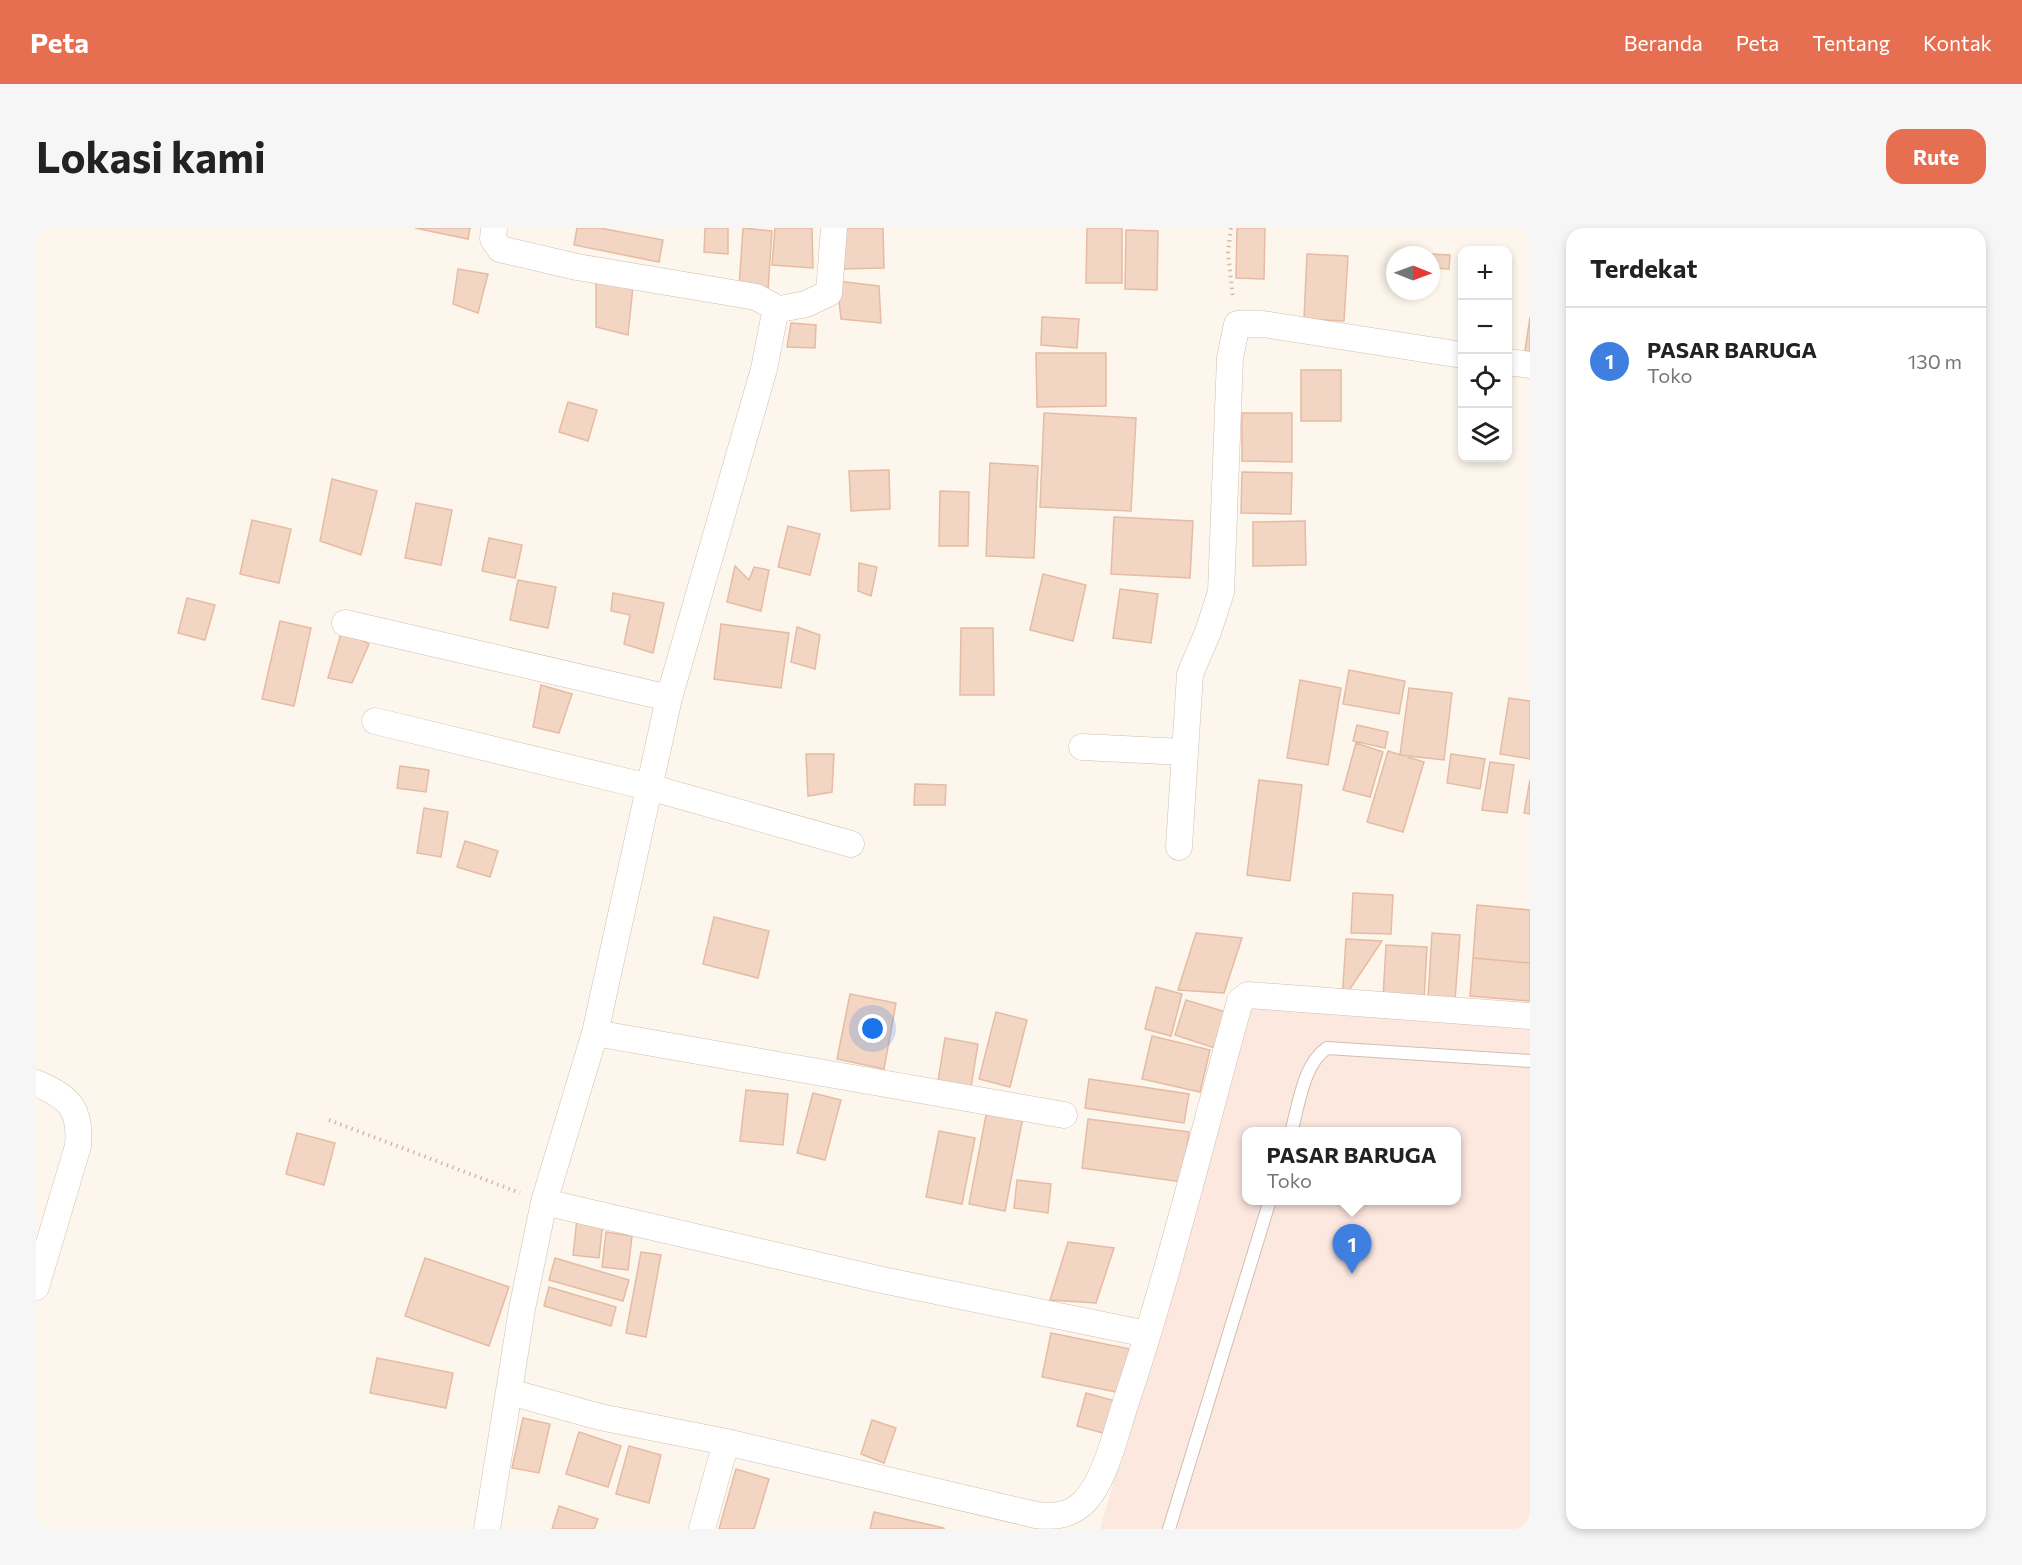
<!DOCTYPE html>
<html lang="id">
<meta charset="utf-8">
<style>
:root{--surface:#fff;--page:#f6f6f6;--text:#222;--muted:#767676;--line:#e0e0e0;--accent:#e76f51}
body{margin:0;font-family:Commissioner,sans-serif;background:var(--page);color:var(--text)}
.controls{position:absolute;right:18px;top:18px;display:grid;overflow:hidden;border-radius:12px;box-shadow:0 3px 9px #0003}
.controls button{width:54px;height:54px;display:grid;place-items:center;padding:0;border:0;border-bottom:2px solid var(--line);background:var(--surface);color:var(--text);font:30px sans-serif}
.compass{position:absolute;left:1350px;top:18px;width:54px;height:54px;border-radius:50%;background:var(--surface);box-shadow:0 3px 9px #0003;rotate:91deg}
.you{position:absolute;left:837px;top:801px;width:21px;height:21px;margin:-15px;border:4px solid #fff;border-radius:50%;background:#1a73e8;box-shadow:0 0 0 9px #1a73e833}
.badge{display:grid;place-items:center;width:39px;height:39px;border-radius:50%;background:var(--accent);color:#fff;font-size:20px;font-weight:700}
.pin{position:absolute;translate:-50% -50px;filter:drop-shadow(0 2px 3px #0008)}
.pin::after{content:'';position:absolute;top:32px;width:21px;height:18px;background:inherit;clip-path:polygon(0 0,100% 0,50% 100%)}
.popup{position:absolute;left:1206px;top:899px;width:219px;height:78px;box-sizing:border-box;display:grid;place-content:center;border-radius:12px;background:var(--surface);filter:drop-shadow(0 2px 4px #0005);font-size:20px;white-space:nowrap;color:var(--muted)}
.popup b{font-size:22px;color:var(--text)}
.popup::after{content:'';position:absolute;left:50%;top:100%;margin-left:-12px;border:12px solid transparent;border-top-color:var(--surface)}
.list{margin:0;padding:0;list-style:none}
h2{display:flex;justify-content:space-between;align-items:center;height:78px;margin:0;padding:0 24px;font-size:26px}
h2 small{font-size:20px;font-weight:400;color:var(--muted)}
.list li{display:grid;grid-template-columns:39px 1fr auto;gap:18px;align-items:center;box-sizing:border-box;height:108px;padding:0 24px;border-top:2px solid var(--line)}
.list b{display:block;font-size:22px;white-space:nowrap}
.list p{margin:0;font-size:20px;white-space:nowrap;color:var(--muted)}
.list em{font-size:20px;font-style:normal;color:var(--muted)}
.icon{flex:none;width:33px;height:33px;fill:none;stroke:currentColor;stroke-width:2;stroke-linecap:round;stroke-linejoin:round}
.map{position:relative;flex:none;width:1494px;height:1301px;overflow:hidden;border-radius:18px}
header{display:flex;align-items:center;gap:36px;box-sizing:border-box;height:84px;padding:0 30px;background:var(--accent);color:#fff}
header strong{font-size:28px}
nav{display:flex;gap:33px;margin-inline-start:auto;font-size:21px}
.intro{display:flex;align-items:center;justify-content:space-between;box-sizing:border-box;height:144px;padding:0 36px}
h1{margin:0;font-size:42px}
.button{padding:15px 27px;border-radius:18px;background:var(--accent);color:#fff;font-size:21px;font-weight:700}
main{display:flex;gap:36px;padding:0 36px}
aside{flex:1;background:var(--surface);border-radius:18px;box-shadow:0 3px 9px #0003}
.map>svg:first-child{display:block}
</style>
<header>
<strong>Peta</strong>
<nav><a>Beranda</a><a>Peta</a><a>Tentang</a><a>Kontak</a></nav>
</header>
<div class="intro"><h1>Lokasi kami</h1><a class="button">Rute</a></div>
<main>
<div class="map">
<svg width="1494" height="1301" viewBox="0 0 1494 1301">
<rect width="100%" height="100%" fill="#fdf6ec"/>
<!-- commercial -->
<path fill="#fde8e0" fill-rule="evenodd" d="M1216,775L1494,791V1301H1064ZM1211,904H1421V972H1211Z"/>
<!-- building -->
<path fill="#f3d5c3" stroke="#e6bba3" stroke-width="1.5" d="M379,0H434L432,11Z
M541,0H564L627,12L623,34L538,17Z
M669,0H692V26L668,24Z
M707,0L736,3L732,62L703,60Z
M739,0H776L777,40L736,37Z
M805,0H847L848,40L805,41Z
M1051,0H1086V55H1050Z
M1201,0H1229L1228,51L1200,50Z
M1090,2L1122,3L1121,62L1089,61Z
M1271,26L1312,28L1308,93L1268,91Z
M1394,26L1414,27L1413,41L1395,40Z
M422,41L452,46L442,85L417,76Z
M801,53L843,58L845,95L805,91Z
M560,54L597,58L592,107L560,99Z
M1006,89L1043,91L1041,120L1005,117Z
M1494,89V129H1488Z
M755,95L780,97L779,120L751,119Z
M1000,125H1070V178L1001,179Z
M1265,142H1305V193H1265Z
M532,174L561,182L552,213L523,204Z
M1008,185L1100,190L1095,283L1004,279Z
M1206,185H1256V234L1206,233Z
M954,235L1002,238L998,330L950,328Z
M853,242L854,281L815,283L813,243Z
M1206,244L1256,245L1255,286L1205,285Z
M296,251L341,263L325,327L284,313Z
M904,263L933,264L932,318H903Z
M380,275L416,282L405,337L369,330Z
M1078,289L1157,293L1154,350L1075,346Z
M216,292L255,301L243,355L204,346Z
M1269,293L1270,337L1217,338V294Z
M752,298L784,306L774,347L742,339Z
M453,310L486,317L479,350L446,343Z
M823,335L841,339L835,368L822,363Z
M699,338L713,352L718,339L733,342L725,383L691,374Z
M1007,346L1050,357L1037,413L994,402Z
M482,352L520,359L512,400L474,392Z
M1084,361L1122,366L1115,415L1077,410Z
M577,365L628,375L617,425L588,416L594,387L575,383Z
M151,370L179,377L169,412L142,405Z
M244,393L275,400L258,478L226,471Z
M685,396L753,405L745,460L678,451Z
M761,399L784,407L779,441L755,434Z
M925,400H957L958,467H924Z
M306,402L333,416L316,455L292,450Z
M1313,442L1369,453L1363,486L1307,476Z
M1264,452L1305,460L1292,537L1251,530Z
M505,457L536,466L523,505L497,499Z
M1373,460L1416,465L1408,532L1364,527Z
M1473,470L1494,473V531L1464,526Z
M1321,497L1352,504L1349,520L1317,513Z
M1320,515L1347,524L1334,569L1307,562Z
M1352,523L1388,534L1367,604L1331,594Z
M770,526H798L796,564L772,568Z
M1415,526L1449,531L1444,561L1411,555Z
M1454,534L1478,537L1471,585L1446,582Z
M364,538L393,542L390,564L361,560Z
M1223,552L1266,557L1254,653L1211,647Z
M1494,552V586L1488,585Z
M879,556L910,557L909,577H878Z
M388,580L412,584L405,629L381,625Z
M429,613L462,623L454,649L421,639Z
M1317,665L1357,667L1355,706L1315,705Z
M1441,677L1494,682V735L1437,730Z
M678,689L733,703L722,750L667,736Z
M1160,705L1206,710L1188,765L1142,762Z
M1396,705L1424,707L1419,772L1392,770Z
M1310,711L1346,713L1306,773Z
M1350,717L1391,719L1388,772L1347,770Z
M1437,730L1494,735V773L1434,768Z
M1120,759L1146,766L1135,808L1109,801Z
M814,766L860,775L848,841L801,831Z
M1150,772L1193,785L1182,821L1139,807Z
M960,784L991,792L974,859L943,851Z
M1116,808L1174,822L1164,864L1106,851Z
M909,810L942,816L935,859L902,853Z
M1053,851L1153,866L1148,895L1049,880Z
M710,862L752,866L747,917L704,913Z
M777,865L805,872L789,932L761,925Z
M951,882L987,889L969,983L933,976Z
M1052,891L1153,904L1146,954L1046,940Z
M903,903L939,910L926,976L890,969Z
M261,905L299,915L288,957L250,946Z
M981,952L1015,956L1012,985L978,980Z
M541,991L567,994L563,1030L537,1027Z
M570,1004L596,1008L592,1042L566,1039Z
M1032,1014L1078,1020L1060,1075L1014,1072Z
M605,1024L625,1027L610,1109L590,1105Z
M389,1030L473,1059L453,1118L369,1088Z
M519,1030L593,1052L587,1073L513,1052Z
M513,1059L580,1079L575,1098L508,1078Z
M1015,1105L1099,1122L1090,1166L1006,1149Z
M341,1130L417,1145L410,1180L334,1165Z
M1050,1165L1083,1174L1075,1207L1041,1198Z
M487,1190L514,1196L503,1245L476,1240Z
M836,1192L860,1200L848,1235L825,1226Z
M543,1204L585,1218L572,1259L530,1246Z
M593,1218L625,1227L613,1275L580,1266Z
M700,1241L733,1251L718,1301H683Z
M523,1278L562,1291L558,1301H516Z
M838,1284L908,1300V1301H834Z"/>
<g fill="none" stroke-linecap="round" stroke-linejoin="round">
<!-- lane casing -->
<g stroke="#d1beb0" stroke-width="14">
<path id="lane" d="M1255,904C1263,877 1267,836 1291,820L1494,833
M1133,1301L1234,972"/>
</g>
<!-- street casing -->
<g stroke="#d1beb0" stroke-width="27">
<path id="street" d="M739,82L770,76L793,65L798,0
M1472,134L1494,137
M309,395L633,470
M339,493L613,559L815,616
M1046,519L1148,524
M1143,619L1154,446L1172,404L1185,364L1194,130L1201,96H1227L1426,127
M559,805L1028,887
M0,855C34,869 45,881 42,918L0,1059
M508,974L846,1052L1111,1106
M474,1164L564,1189L690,1214L666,1301
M690,1214L1000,1287C1018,1289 1032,1288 1046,1276C1068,1256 1079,1208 1088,1180C1133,1047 1166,909 1204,773L1212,767L1494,788
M451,1301L486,1081L508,974L559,805L633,470L728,141L739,85L735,77L720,69L541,39L464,21L457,11L458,0"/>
</g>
<!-- path -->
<path stroke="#d9b8a5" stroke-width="4" stroke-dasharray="1.5 4.5" stroke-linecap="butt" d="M1195,0L1192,24L1197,71
M293,892L484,965"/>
<!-- lane -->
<use href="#lane" stroke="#fff" stroke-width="12"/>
<!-- street -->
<use href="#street" stroke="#fff" stroke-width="26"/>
</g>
</svg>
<div class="controls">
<button>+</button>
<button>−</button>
<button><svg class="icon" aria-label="locate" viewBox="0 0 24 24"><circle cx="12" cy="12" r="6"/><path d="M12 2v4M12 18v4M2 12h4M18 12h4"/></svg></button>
<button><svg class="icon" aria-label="layers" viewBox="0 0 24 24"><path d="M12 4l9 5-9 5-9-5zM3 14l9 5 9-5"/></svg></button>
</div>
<svg class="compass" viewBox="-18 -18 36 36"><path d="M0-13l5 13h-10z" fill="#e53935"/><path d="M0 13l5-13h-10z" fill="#767676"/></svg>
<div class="you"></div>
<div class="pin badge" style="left:1316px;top:1046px;background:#3f7fe0">1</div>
<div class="popup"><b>PASAR BARUGA</b>Toko</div>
</div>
<aside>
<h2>Terdekat<small></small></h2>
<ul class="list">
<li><span class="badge" style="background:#3f7fe0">1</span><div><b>PASAR BARUGA</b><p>Toko</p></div><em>130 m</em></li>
</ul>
</aside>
</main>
